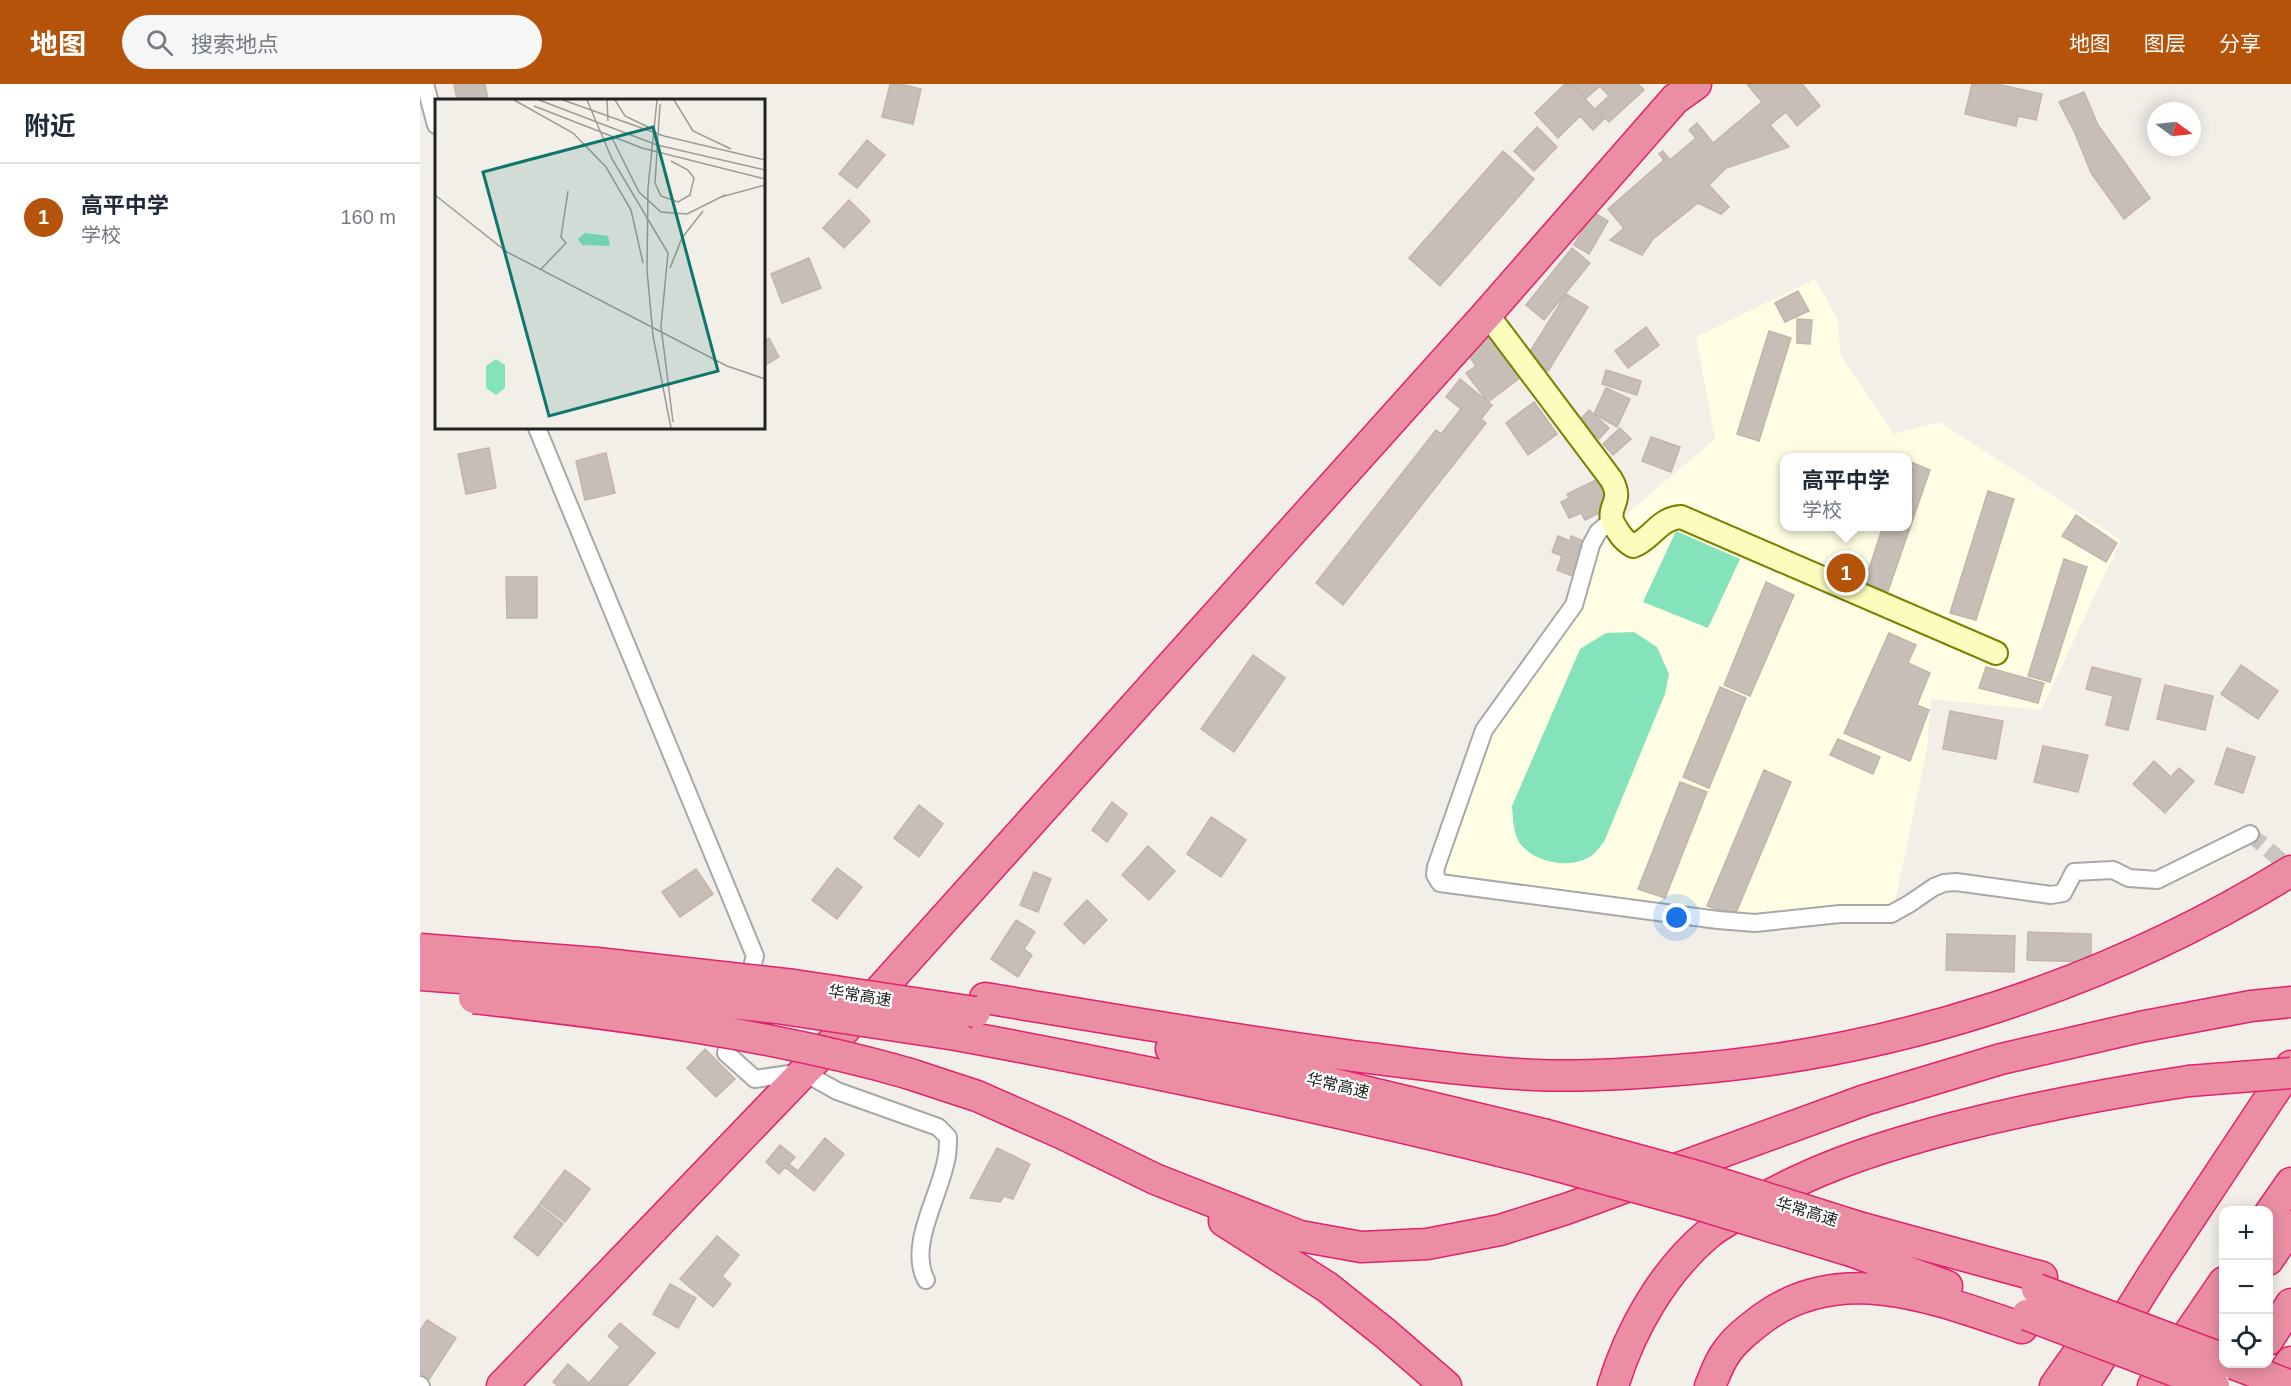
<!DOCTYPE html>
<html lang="zh">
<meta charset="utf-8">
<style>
:root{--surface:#fff;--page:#f6f6f7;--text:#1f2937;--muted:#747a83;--line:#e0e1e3;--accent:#b45309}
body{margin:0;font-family:Helvetica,"Noto Sans SC",sans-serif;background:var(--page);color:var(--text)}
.controls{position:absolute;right:18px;bottom:18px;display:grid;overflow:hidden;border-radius:12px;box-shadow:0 3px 15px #0003}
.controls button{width:54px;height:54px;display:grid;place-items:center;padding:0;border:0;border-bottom:2px solid var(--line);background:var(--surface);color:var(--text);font:30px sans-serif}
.compass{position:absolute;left:1727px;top:18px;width:54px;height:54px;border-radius:50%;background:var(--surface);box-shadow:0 3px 15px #0003;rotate:105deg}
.you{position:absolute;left:1257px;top:834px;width:21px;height:21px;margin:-15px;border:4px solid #fff;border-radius:50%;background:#1a73e8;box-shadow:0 0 0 9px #1a73e833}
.badge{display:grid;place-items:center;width:39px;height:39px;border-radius:50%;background:var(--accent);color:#fff;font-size:20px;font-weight:700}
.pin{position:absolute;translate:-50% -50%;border:3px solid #fff;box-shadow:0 2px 6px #0006}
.popup{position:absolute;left:1360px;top:369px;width:132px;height:78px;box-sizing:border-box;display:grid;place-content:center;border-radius:12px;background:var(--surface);filter:drop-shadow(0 2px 4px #0005);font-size:20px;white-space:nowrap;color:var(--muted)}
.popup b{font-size:22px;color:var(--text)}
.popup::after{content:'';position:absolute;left:50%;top:100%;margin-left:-12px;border:12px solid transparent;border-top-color:var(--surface)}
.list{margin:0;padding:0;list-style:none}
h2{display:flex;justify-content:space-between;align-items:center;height:78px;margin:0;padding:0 24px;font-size:26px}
h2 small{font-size:20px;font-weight:400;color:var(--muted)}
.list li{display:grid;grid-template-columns:39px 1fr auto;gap:18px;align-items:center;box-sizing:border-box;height:108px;padding:0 24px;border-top:2px solid var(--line)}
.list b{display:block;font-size:22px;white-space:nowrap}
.list p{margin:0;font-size:20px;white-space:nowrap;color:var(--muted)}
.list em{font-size:20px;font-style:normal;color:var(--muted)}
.icon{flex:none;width:33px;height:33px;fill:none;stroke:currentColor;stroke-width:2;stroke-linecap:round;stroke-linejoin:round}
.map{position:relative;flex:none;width:1871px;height:1302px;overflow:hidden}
header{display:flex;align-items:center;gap:36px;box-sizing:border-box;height:84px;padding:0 30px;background:var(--accent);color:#fff}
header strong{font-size:28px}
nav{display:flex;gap:33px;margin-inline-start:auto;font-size:21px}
.search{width:420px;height:54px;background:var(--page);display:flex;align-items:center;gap:15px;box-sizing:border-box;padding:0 21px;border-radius:33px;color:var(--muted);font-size:22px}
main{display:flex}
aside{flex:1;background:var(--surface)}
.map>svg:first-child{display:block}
</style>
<header>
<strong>地图</strong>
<div class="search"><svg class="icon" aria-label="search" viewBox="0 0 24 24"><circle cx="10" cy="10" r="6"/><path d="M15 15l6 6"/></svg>搜索地点</div>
<nav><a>地图</a><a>图层</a><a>分享</a></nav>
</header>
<main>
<aside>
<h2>附近<small></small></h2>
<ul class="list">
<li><span class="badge">1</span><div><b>高平中学</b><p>学校</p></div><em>160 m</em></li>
</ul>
</aside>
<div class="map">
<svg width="1871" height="1302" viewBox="0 0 1871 1302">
<rect width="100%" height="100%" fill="#f2eee8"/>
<!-- education -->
<path fill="#fffee4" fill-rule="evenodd" d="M1395,195L1418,235L1420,270L1474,350L1520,338L1701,456L1621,626L1511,615L1507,665L1474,822L1325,834L1020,795L1069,643L1157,522L1176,456L1295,355L1276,253ZM1364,374H1488V442H1364Z"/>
<!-- pitch -->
<path fill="#84e3ba" d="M1256,447L1320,475L1288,544L1223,518Z
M1214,548L1237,563L1249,590L1245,610L1184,758C1180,762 1176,769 1171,772C1151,785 1119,780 1102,762C1093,752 1093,734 1092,722L1160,565L1186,549Z"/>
<!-- building -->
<path fill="#c7beb7" stroke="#c5b4a9" stroke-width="1.5" d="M34,0H65L68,16H37Z
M470,0H480L501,5L493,40L462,33Z
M1145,0H1151L1184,35L1173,46L1160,32L1138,54L1115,29Z
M1152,0H1218L1224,6L1189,38L1176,24L1189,12L1180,2L1165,15Z
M1327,0H1382L1400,22L1377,42L1366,28L1350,41L1369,63L1306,84L1289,101L1309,123L1301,130L1278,119L1233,155L1222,171L1190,156L1204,144L1188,125L1244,76L1239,70L1243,67L1250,76L1276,54L1269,46L1277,39L1293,59L1342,18Z
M1552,0H1577L1622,10L1616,36L1598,32L1596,42L1545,30Z
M1664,8L1678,41L1730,114L1704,135L1671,89L1655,49L1639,18Z
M1117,43L1137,63L1114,87L1094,67Z
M447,56L465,71L437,104L419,90Z
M1083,67L1114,95L1020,202L989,174Z
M429,116L450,137L424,164L403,144Z
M1173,128L1188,137L1169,170L1154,161Z
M1152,164L1170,179L1124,236L1106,221Z
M389,174L401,204L362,219L351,190Z
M1378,207L1389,227L1365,238L1355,219Z
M1146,210L1168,223L1128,287L1106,274Z
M1377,235L1392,236L1390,260L1377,259Z
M1226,243L1239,261L1208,284L1195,267Z
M1072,244L1106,289L1068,318L1046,289L1056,282L1044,265Z
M1349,247L1371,254L1339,357L1317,350Z
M349,254L359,273L344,282V257Z
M1186,286L1221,297L1217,311L1182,300Z
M1040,295L1072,321L1061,335L1066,339L923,521L896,499L1016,346L1021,350L1041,325L1026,313Z
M1186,304L1210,315L1197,343L1174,330Z
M1114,318L1137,350L1108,371L1086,339Z
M1169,326L1189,344L1179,355L1159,337Z
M1200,344L1211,355L1193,371L1183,360Z
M1231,353L1260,363L1251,388L1222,377Z
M69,364L76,404L46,410L38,370Z
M186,369L195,409L165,416L156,377Z
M1488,377L1510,386L1468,507L1444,500L1463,442H1488Z
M1178,395L1191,423L1165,436L1161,429L1149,434L1141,418L1149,414L1147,410Z
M1568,407L1594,415L1556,536L1530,529Z
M1656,431L1697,459L1686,478L1642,452Z
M1138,452L1150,457L1151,452L1171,460L1158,494L1137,486L1142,472L1132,468Z
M1644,475L1667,483L1630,598L1608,592Z
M86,493H117V534H87Z
M1346,498L1374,511L1330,612L1304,601Z
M1469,549L1496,561L1488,579L1510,589L1497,621L1509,626L1490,677L1424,649Z
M833,571L865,594L814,668L781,645Z
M1821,581L1858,607L1838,635L1801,610Z
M1566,583L1624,599L1618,619L1559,604Z
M1672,583L1721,595L1708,646L1686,641L1693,612L1666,605Z
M1745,601L1793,612L1785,646L1737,635Z
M1300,603L1326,614L1289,704L1263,693Z
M1530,627L1583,637L1576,675L1523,665Z
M1418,655L1460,673L1453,690L1410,671Z
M1623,662L1668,671L1658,708L1614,698Z
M1807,664L1835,673L1823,709L1795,700Z
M1734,677L1751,693L1759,684L1774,697L1745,729L1713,700Z
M1344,686L1371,698L1315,831L1287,822Z
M1260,698L1287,708L1245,814L1218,805Z
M692,718L707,730L687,758L672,746Z
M499,721L523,740L499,773L474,754Z
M791,733L826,756L801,793L767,770Z
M728,762L755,787L729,816L702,791Z
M417,784L442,803L417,835L392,816Z
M276,785L293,810L260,833L242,808Z
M614,788L631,795L618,828L600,821Z
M667,816L687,836L664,860L644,840Z
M596,836L615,848L604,865L612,871L598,893L571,875Z
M1608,848L1671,850V878L1607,876Z
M1527,850L1595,852L1594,888L1526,886Z
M285,965L315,995L296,1013L267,984Z
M405,1054L424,1070L394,1107L365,1083L359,1090L346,1078L360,1061L375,1073L369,1080L378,1087Z
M577,1064L610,1080L593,1115L584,1112L580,1118L550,1114Z
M145,1086L170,1105L145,1138L120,1119Z
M119,1121L143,1140L118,1172L94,1153Z
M297,1152L319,1171L302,1192L311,1200L293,1223L260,1195Z
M250,1200L276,1214L258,1244L233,1230Z
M7,1236L36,1254L8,1297L0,1292V1247Z
M200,1239L235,1269L207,1302H138L133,1298L148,1280L169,1299L200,1263L188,1252Z"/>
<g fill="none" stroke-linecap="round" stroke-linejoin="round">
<!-- street-tunnel -->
<path stroke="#c8c5c0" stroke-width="16" stroke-dasharray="16 8" stroke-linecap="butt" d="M1830,750L1871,785"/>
<!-- street casing -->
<g stroke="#a8a8a8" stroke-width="20">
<path id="street" d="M5,0L16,41
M117,344L335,872L327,901
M1192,436L1178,448L1171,461L1154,521L1064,646L1016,783L1015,791L1020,799L1298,836L1335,839L1420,830H1471L1489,820L1514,803L1524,799L1536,798L1631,811L1643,809L1654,788L1693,786L1709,794L1737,796L1830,750
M314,943L306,969L335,995L383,988L417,1007L518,1043L528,1053C528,1059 528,1065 527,1071C522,1109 487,1160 506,1196
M0,1301L1,1302"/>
</g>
<!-- secondary casing -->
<g stroke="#798100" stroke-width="26">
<path id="secondary" d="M1067,230L1191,395C1204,417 1188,421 1192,436C1193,440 1197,445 1199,449C1203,455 1206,458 1213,462C1231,456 1239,434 1261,433L1576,569"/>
</g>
<!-- highway casing -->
<g stroke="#e3226e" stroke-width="33">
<path id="highway" d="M565,914C685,934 805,955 926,971C989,979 1052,988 1115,991C1163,993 1210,990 1258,986C1474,970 1686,901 1871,787
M536,951C731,987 924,1028 1116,1076
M751,965L856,986L1123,1050
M490,990L557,1012L643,1050L735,1095L880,1152L941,1163L1007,1160L1080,1146L1146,1125L1445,1016L1581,975L1720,943L1831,922L1871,918
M1848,1132L1871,1099
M804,1137L907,1203L966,1250L1026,1302
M1442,1144L1622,1193
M1434,1168L1527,1202
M1848,1176L1871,1142
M1848,1256L1871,1220
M1772,1290L1804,1243
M82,1302L425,945L1067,230L1255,15L1276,0
M1193,1302C1210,1246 1243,1188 1288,1150C1296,1143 1306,1138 1315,1132C1381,1088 1456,1064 1532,1044C1611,1024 1689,1009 1769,997
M1290,1302C1295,1291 1299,1278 1306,1269C1315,1255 1330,1244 1343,1234C1423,1176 1519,1216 1602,1244
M1635,1302L1683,1234
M1663,1302L1737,1184L1871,982
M1733,1302L1804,1198
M1854,1302L1871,1278"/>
</g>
<!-- street -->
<use href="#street" stroke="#fff" stroke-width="16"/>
<!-- secondary -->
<use href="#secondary" stroke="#fcfcbc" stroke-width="22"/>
<!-- highway -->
<use href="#highway" stroke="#eb8ea4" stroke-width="30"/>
<!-- highway-bridge casing -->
<g stroke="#e3226e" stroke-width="33" stroke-linecap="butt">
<path id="highway-bridge" d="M0,865L177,879L374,901L555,928
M0,891L162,903L357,924L536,951
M54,914C200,931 348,949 490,990
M1769,997L1871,989
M1123,1050L1280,1093L1442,1144
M1116,1076L1273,1119L1434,1168
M1617,1205L1804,1275
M1607,1231L1794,1302
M1814,1280L1871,1302"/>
</g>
<!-- highway-bridge -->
<use href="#highway-bridge" stroke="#eb8ea4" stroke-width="30"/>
</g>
<g text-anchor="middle" stroke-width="4.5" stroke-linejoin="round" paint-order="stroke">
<!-- street labels -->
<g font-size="16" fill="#212121" stroke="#fff">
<text transform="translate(440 911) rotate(9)" y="6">华常高速</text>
<text transform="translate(918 1001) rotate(13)" y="6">华常高速</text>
<text transform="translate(1387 1127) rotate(17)" y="6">华常高速</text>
</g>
</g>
<!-- overview -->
<g transform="translate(15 15)">
<rect width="330" height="330" fill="#f2eee8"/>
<path d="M150,134L173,137L175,147L147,146L143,140ZM61,260L70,266V289L61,296L51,289V267Z" fill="#84e3ba"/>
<path fill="none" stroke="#9e9c98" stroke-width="1.5" d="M79,1L138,34L171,68L196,111L208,164M104,1L222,46L330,71M128,1L229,37L330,61M152,1L177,60L233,154L226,227L238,323M172,1L173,22M180,1L190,17L215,29M222,1L213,89L212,171L218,237L236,329M239,1L258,32L296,50M225,5L220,84L226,97L243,103L255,96L259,79L253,71L236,62M99,7L207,49L330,80M177,39L204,93L226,113L252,115L290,96M0,96L72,153L292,267L330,280M286,98L330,86M235,169L247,139L268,112M106,170L131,144L126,138L133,92"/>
<path fill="#0f766e" fill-opacity="0.15" stroke="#0f766e" stroke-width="3" d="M218,28L283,272L114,317L48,73Z"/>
<rect width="330" height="330" fill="none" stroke="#212121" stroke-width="3"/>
</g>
</svg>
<div class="controls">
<button>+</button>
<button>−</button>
<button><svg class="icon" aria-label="locate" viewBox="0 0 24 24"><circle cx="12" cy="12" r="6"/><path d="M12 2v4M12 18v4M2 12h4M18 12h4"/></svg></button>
</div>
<svg class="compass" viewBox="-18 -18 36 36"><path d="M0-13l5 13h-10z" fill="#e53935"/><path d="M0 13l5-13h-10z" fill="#747a83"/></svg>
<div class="you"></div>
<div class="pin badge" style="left:1426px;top:489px">1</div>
<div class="popup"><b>高平中学</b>学校</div>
</div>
</main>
